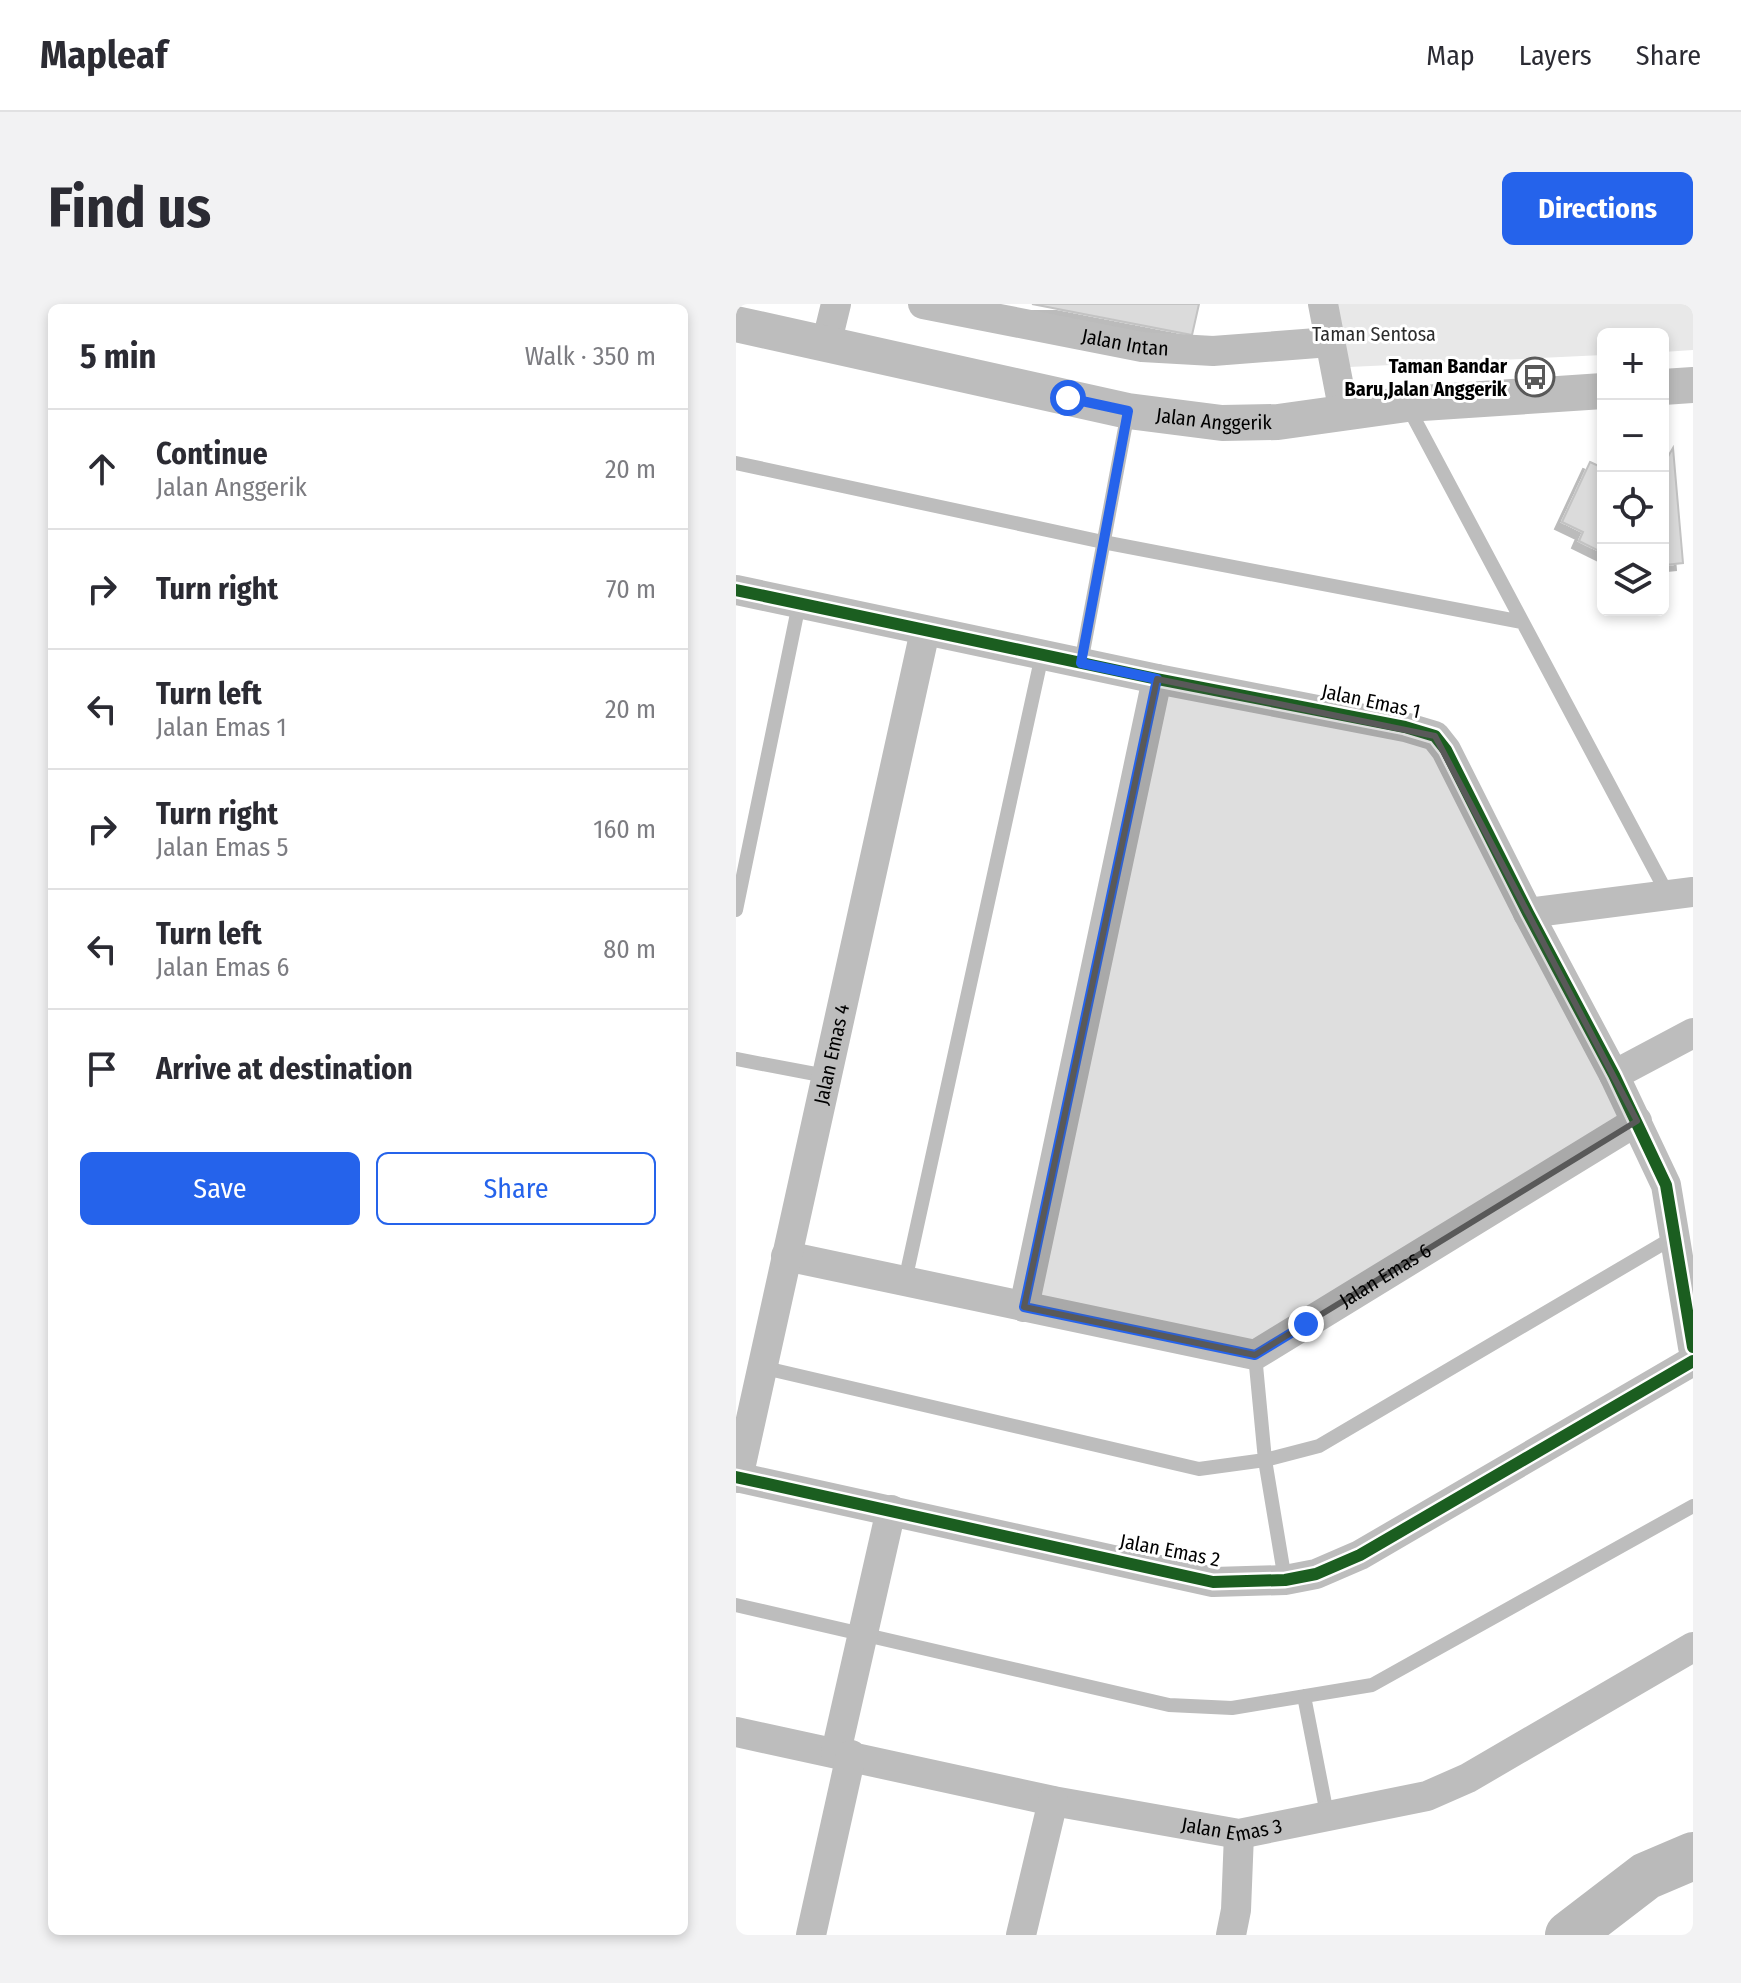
<!DOCTYPE html>
<meta charset="utf-8">
<style>
:root{--surface:#fff;--page:#f2f2f3;--text:#2b2b33;--muted:#7c7c81;--line:#e1e1e2;--accent:#2563eb}
body{margin:0;font-family:"Fira Sans Condensed",sans-serif;background:var(--page);color:var(--text)}
.controls{position:absolute;right:24px;top:24px;display:grid;overflow:hidden;border-radius:12px;box-shadow:0 4px 12px #0003}
.controls button{width:72px;height:72px;display:grid;place-items:center;padding:0;border:0;border-bottom:2px solid var(--line);background:var(--surface);color:var(--text);font:40px sans-serif}
.stop{position:absolute;width:24px;height:24px;margin:-18px;border:6px solid #2563eb;border-radius:50%;background:#fff}
.stop.end{background:#2563eb;border-color:#fff;box-shadow:0 2px 8px #0008}
.list{margin:0;padding:0;list-style:none}
h2{display:flex;justify-content:space-between;align-items:center;height:104px;margin:0;padding:0 32px;font-size:34px}
h2 small{font-size:26px;font-weight:400;color:var(--muted)}
.list li{display:grid;grid-template-columns:52px 1fr auto;gap:24px;align-items:center;box-sizing:border-box;height:120px;padding:0 32px;border-top:2px solid var(--line)}
.list b{display:block;font-size:30px;white-space:nowrap}
.list p{margin:0;font-size:26px;white-space:nowrap;color:var(--muted)}
.list em{font-size:26px;font-style:normal;color:var(--muted)}
.actions{display:flex;gap:16px;padding:24px 32px}
.actions a{flex:1;padding:18px 0;border:2px solid var(--accent);border-radius:12px;text-align:center;font-size:28px;color:var(--accent)}
.actions .main{background:var(--accent);color:#fff}
.icon{flex:none;width:44px;height:44px;fill:none;stroke:currentColor;stroke-width:2;stroke-linecap:round;stroke-linejoin:round}
.map{position:relative;flex:none;width:957px;height:1631px;overflow:hidden;border-radius:12px}
header{display:flex;align-items:center;gap:48px;box-sizing:border-box;height:112px;padding:0 40px;background:var(--surface);border-bottom:2px solid var(--line)}
header strong{font-size:38px}
nav{display:flex;gap:44px;margin-inline-start:auto;font-size:28px}
.intro{display:flex;align-items:center;justify-content:space-between;box-sizing:border-box;height:192px;padding:0 48px}
h1{margin:0;font-size:56px}
.button{padding:20px 36px;border-radius:12px;background:var(--accent);color:#fff;font-size:28px;font-weight:700}
main{display:flex;gap:48px;padding:0 48px}
aside{flex:1;background:var(--surface);border-radius:12px;box-shadow:0 4px 12px #0003}
.map>svg:first-child{display:block}
</style>
<header>
<strong>Mapleaf</strong>
<nav><a>Map</a><a>Layers</a><a>Share</a></nav>
</header>
<div class="intro"><h1>Find us</h1><a class="button">Directions</a></div>
<main>
<aside>
<h2>5 min<small>Walk · 350 m</small></h2>
<ul class="list">
<li><svg class="icon" aria-label="ahead" viewBox="0 0 24 24"><path d="M12 20V5M6 11l6-6 6 6"/></svg><div><b>Continue</b><p>Jalan Anggerik</p></div><em>20 m</em></li>
<li><svg class="icon" aria-label="right" viewBox="0 0 24 24"><path d="M7 20v-9h11M14 6l5 5-5 5"/></svg><div><b>Turn right</b></div><em>70 m</em></li>
<li><svg class="icon" aria-label="left" viewBox="0 0 24 24"><path d="M17 20v-9H6M10 6l-5 5 5 5"/></svg><div><b>Turn left</b><p>Jalan Emas 1</p></div><em>20 m</em></li>
<li><svg class="icon" aria-label="right" viewBox="0 0 24 24"><path d="M7 20v-9h11M14 6l5 5-5 5"/></svg><div><b>Turn right</b><p>Jalan Emas 5</p></div><em>160 m</em></li>
<li><svg class="icon" aria-label="left" viewBox="0 0 24 24"><path d="M17 20v-9H6M10 6l-5 5 5 5"/></svg><div><b>Turn left</b><p>Jalan Emas 6</p></div><em>80 m</em></li>
<li><svg class="icon" aria-label="arrive" viewBox="0 0 24 24"><path d="M6 21V4h12l-3 4 3 4H6"/></svg><div><b>Arrive at destination</b></div></li>
</ul>
<div class="actions"><a class="main">Save</a><a>Share</a></div>
</aside>
<div class="map">
<svg width="957" height="1631" viewBox="0 0 957 1631">
<defs>
<filter id="shadow"><feDropShadow dx="-7" dy="7" stdDeviation="0" flood-color="#0004"/></filter>
</defs>
<rect width="100%" height="100%" fill="#fff"/>
<!-- green -->
<path fill="#e8e8e8" d="M601,0H957V46L927,48V30H867V51L613,63Z"/>
<g fill="none" stroke-linecap="round" stroke-linejoin="round">
<!-- river -->
<path stroke="#bababa" stroke-width="48" d="M833,1631L910,1572L957,1552"/>
</g>
<!-- building -->
<path fill="#dbdbdb" stroke="#c3c3c3" stroke-width="2" filter="url(#shadow)" d="M296,0H463L456,31Z
M937,144L947,259L929,261L927,161Z
M854,158L867,164V249L843,237L847,228L826,218Z"/>
<g fill="none" stroke-linecap="round" stroke-linejoin="round">
<!-- service -->
<path stroke="#bdbdbd" stroke-width="14" d="M671,101L932,591
M0,159L367,238L786,318
M345,359L392,108
M0,606L63,300
M0,755L90,772
M169,977L306,351
M519,1051L529,1156L549,1276
M25,1063L463,1165L529,1156L583,1142L940,932
M0,1301L433,1401L496,1404L636,1381L957,1202
M568,1392L591,1510"/>
<!-- minor -->
<g stroke="#bdbdbd" stroke-width="30">
<path id="s1" d="M187,0L406,43L477,47L594,38"/>
<path d="M587,0L608,109"/>
<path d="M90,41L100,0"/>
<path d="M0,286L421,375L669,423L699,432L710,446L792,609L878,771L930,881L957,1043"/>
<path d="M792,609L957,588"/>
<path d="M878,771L957,729"/>
<path id="s2" d="M50,952L519,1051L901,817"/>
<path d="M288,1003L421,375"/>
<path d="M0,1173L477,1278L549,1276L580,1270L624,1251L957,1057"/>
<path id="s3" d="M2,1174L189,327"/>
<path id="s4" d="M0,1428L317,1497L503,1530L691,1492L732,1474L957,1343"/>
<path d="M100,1448L155,1206"/>
<path d="M75,1631L115,1451"/>
<path d="M285,1631L317,1497"/>
<path d="M495,1631L500,1606L503,1530"/>
</g>
<!-- tertiary -->
<g stroke="#bdbdbd" stroke-width="36">
<path id="s5" d="M0,20L392,107L486,119L542,118L671,100L867,87"/>
<path d="M927,83L957,81"/>
</g>
<!-- cycleway casing -->
<g stroke="#fff" stroke-width="17">
<path id="cycleway" d="M0,286L421,375L669,423L699,432L710,446L792,609L878,771L930,881L957,1043
M0,1173L477,1278L549,1276L580,1270L624,1251L957,1057"/>
</g>
<!-- cycleway -->
<use href="#cycleway" stroke="#1b5e20" stroke-width="12"/>
</g>
<g fill="none" stroke-linecap="round" stroke-linejoin="round">
<!-- route -->
<path stroke="#2563eb" stroke-width="10" d="M332,94L392,107L345,359L421,375L288,1003L519,1051L570,1020"/>
</g>
<!-- marked area -->
<path fill="#595959" fill-opacity="0.2" stroke="#595959" stroke-width="6" stroke-linejoin="round" d="M421,375L699,432L901,817L519,1051L288,1003Z"/>
<!-- icons -->
<defs>
<g id="bus-ring" transform="scale(2)"><circle r="9.5" fill="#fff" stroke="#595959" stroke-width="1.5"/><path d="M-5-6H5V4H4V6H2V4H-2V6H-4V4H-5ZM-3.5-4V0h7V-4ZM-3.5 1.2v1.5H-2V1.2ZM2 1.2v1.5H3.5V1.2Z" fill="#595959"/></g>
</defs>
<g fill-rule="evenodd">
<use href="#bus-ring" x="799" y="73"/>
</g>
<g text-anchor="middle" stroke-width="6" stroke-linejoin="round" paint-order="stroke">
<!-- park labels -->
<g font-size="20" fill="#2c2c2c" stroke="#fff">
<text x="638" y="37">Taman Sentosa</text>
</g>
<!-- street labels -->
<g font-size="20" fill="#000" stroke="#fff">
<text dy="7" stroke="none"><textPath href="#s1" startOffset="206">Jalan Intan</textPath></text>
<text dy="7" stroke="none"><textPath href="#s5" startOffset="488">Jalan Anggerik</textPath></text>
<text transform="translate(635 397) rotate(12)" y="7">Jalan Emas 1</text>
<text dy="7" stroke="none"><textPath href="#s3" startOffset="434">Jalan Emas 4</textPath></text>
<text dy="7" stroke="none"><textPath href="#s2" startOffset="632">Jalan Emas 6</textPath></text>
<text transform="translate(434 1246) rotate(11)" y="7">Jalan Emas 2</text>
<text dy="7" stroke="none"><textPath href="#s4" startOffset="506">Jalan Emas 3</textPath></text>
</g>
<!-- poi labels -->
<g font-size="20" font-weight="bold" fill="#000" stroke="#fff" text-anchor="end">
<text x="771" y="69">Taman Bandar<tspan x="771" dy="23">Baru,Jalan Anggerik</tspan></text>
</g>
</g>
</svg>
<div class="controls">
<button>+</button>
<button>−</button>
<button><svg class="icon" aria-label="locate" viewBox="0 0 24 24"><circle cx="12" cy="12" r="6"/><path d="M12 2v4M12 18v4M2 12h4M18 12h4"/></svg></button>
<button><svg class="icon" aria-label="layers" viewBox="0 0 24 24"><path d="M12 4l9 5-9 5-9-5zM3 14l9 5 9-5"/></svg></button>
</div>
<div class="stop" style="left:332px;top:94px"></div>
<div class="stop end" style="left:570px;top:1020px"></div>
</div>
</main>
